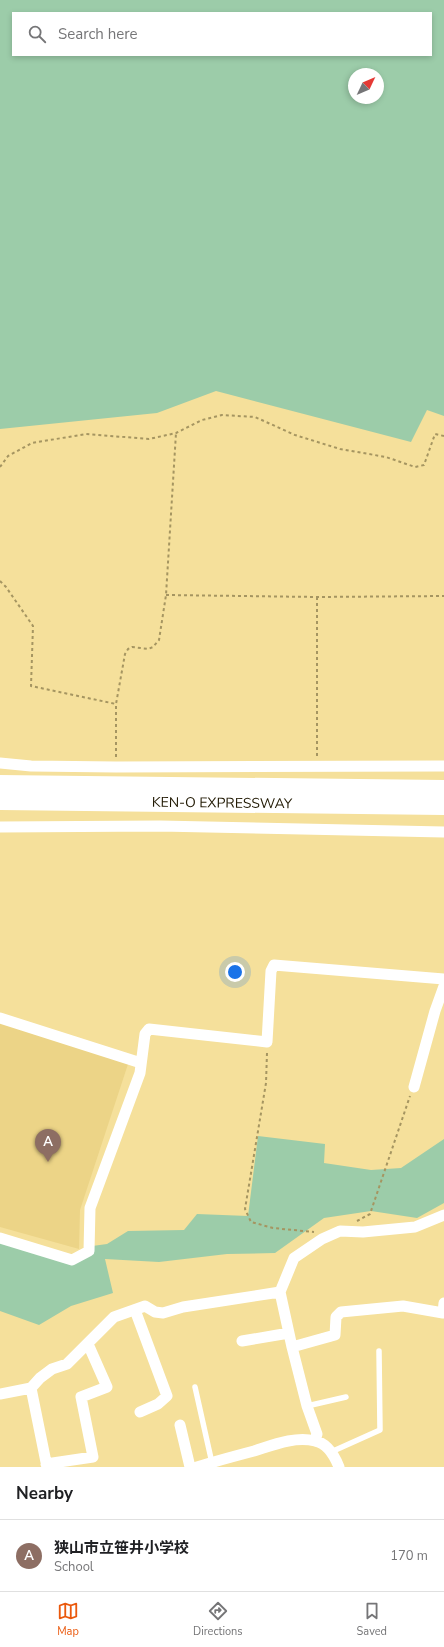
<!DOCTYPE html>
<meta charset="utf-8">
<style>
:root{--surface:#fff;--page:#f2f2f2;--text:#202124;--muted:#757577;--line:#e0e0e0;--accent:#ea580c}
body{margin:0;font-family:"Nunito Sans","Noto Sans JP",sans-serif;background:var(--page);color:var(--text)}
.compass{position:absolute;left:348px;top:68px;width:36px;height:36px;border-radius:50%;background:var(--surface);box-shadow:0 2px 6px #0003;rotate:46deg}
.you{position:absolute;left:235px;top:972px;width:14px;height:14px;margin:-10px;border:3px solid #fff;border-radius:50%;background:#1a73e8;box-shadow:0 0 0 6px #1a73e833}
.badge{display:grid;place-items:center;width:26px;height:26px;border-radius:50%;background:var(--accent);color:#fff;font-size:13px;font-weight:700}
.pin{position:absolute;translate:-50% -33px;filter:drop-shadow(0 1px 2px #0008)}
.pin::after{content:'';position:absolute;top:21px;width:14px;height:12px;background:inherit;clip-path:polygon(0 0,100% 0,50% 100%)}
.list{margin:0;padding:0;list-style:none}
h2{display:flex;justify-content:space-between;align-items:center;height:52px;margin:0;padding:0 16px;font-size:17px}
h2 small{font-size:13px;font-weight:400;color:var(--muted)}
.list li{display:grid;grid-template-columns:26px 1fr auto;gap:12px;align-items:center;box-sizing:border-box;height:72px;padding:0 16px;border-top:1px solid var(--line)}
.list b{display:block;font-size:15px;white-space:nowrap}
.list p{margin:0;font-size:13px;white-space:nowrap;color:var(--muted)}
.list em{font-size:13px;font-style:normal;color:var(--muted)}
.icon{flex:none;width:22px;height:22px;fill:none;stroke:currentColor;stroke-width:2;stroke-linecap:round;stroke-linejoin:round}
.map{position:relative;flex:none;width:444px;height:1467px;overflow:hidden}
.search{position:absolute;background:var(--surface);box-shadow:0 2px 6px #0003;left:12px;right:12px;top:12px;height:44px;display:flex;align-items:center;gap:10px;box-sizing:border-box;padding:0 14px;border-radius:0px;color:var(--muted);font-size:15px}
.sheet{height:124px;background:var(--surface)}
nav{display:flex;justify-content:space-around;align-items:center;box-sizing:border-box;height:56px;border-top:1px solid var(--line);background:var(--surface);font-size:11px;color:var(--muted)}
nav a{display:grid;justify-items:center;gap:2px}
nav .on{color:var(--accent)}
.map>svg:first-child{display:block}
</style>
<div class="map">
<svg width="444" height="1467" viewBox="0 0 444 1467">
<rect width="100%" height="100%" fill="#f5e09b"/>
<!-- built -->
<path fill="#ecd487" d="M0,1020L131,1055L80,1210L79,1249L0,1227Z"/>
<!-- green -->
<path fill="#9ccca9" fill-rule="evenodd" d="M0,0H444V416L427,410L411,442L216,391L157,413L0,429ZM13,13H431V55H13ZM354,74H378V98H354Z
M258,1136L325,1144L324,1163L371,1170L401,1168L444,1139V1203L417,1218L371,1211L324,1218L275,1253L227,1254L159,1262L105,1259L113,1293L71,1306L39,1325L0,1311V1237L76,1257L85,1247L107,1244L128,1231L184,1230L197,1214L248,1216Z"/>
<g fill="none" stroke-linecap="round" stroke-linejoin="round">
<!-- path -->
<path stroke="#a59561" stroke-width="2" stroke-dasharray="3 3" stroke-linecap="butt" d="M0,467L8,456L32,443L86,434L149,439L176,433L202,420L222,415L255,417L295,435L340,449L386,457L415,467L424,465L435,434L444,436
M0,581L6,587L33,626L31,686L116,704
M166,595L317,597L444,596
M317,756V597
M116,757V704L125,654L128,649L132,647L148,649L153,647L159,640L166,595L176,433
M267,1053L266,1083L245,1209L251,1222L273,1228L314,1232
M357,1221L370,1214L410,1096"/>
<!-- lane -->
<path stroke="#fff" stroke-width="5.5" d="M195,1387L212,1463
M307,1406L346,1397
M331,1452L380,1430L379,1351"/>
<!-- street -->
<path stroke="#fff" stroke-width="11" d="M0,763L31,766L116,767L444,766
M0,827L160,826L444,832
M0,1018L141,1063
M414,1087L435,1011L444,986
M0,1238L72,1260L89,1251L90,1208L140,1073L145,1034L149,1029L267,1042L271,971L274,965L444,979
M135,1310L167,1396L158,1404L140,1412
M242,1341L289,1333
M292,1347L335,1335L336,1317L341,1312L403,1306L443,1313L444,1303
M31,1388L40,1378L52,1369L67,1364L114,1317L145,1306L155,1312L163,1313L183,1307L280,1292
M0,1394L31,1388L47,1467
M180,1425L190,1467
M315,1441L317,1434L307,1406L292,1347L280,1292L294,1258L322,1239L340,1231L363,1232L415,1227L444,1215
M46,1464L93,1457L81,1397L107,1387L88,1344
M197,1467C216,1461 235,1456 254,1451C273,1445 295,1436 315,1441C327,1443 335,1457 339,1467"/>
<!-- highway -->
<g stroke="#fff" stroke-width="20">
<path d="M0,785L444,790"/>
<path id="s1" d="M0,800L444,805"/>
</g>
</g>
<g text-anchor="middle" stroke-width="3.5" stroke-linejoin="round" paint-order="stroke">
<!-- street labels -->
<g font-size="14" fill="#1f1700" stroke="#f5e09b">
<text dy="5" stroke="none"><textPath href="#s1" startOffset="222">KEN-O EXPRESSWAY</textPath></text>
</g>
</g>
</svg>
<svg class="compass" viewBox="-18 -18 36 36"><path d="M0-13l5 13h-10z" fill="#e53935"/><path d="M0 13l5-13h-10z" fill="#757577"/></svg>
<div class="you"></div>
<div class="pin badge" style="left:48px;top:1162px;background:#8d6e63">A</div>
<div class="search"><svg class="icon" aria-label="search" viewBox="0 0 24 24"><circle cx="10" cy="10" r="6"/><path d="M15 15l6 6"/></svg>Search here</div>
</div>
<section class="sheet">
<h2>Nearby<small></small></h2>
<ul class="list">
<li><span class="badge" style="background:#8d6e63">A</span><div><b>狭山市立笹井小学校</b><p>School</p></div><em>170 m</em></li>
</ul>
</section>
<nav>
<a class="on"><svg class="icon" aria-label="map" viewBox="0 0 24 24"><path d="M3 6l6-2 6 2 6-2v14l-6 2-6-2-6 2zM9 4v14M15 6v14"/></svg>Map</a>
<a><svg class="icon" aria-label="directions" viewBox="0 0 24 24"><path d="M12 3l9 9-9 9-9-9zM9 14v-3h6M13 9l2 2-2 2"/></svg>Directions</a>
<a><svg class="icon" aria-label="saved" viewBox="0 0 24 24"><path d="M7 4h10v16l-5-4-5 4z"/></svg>Saved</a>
</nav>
